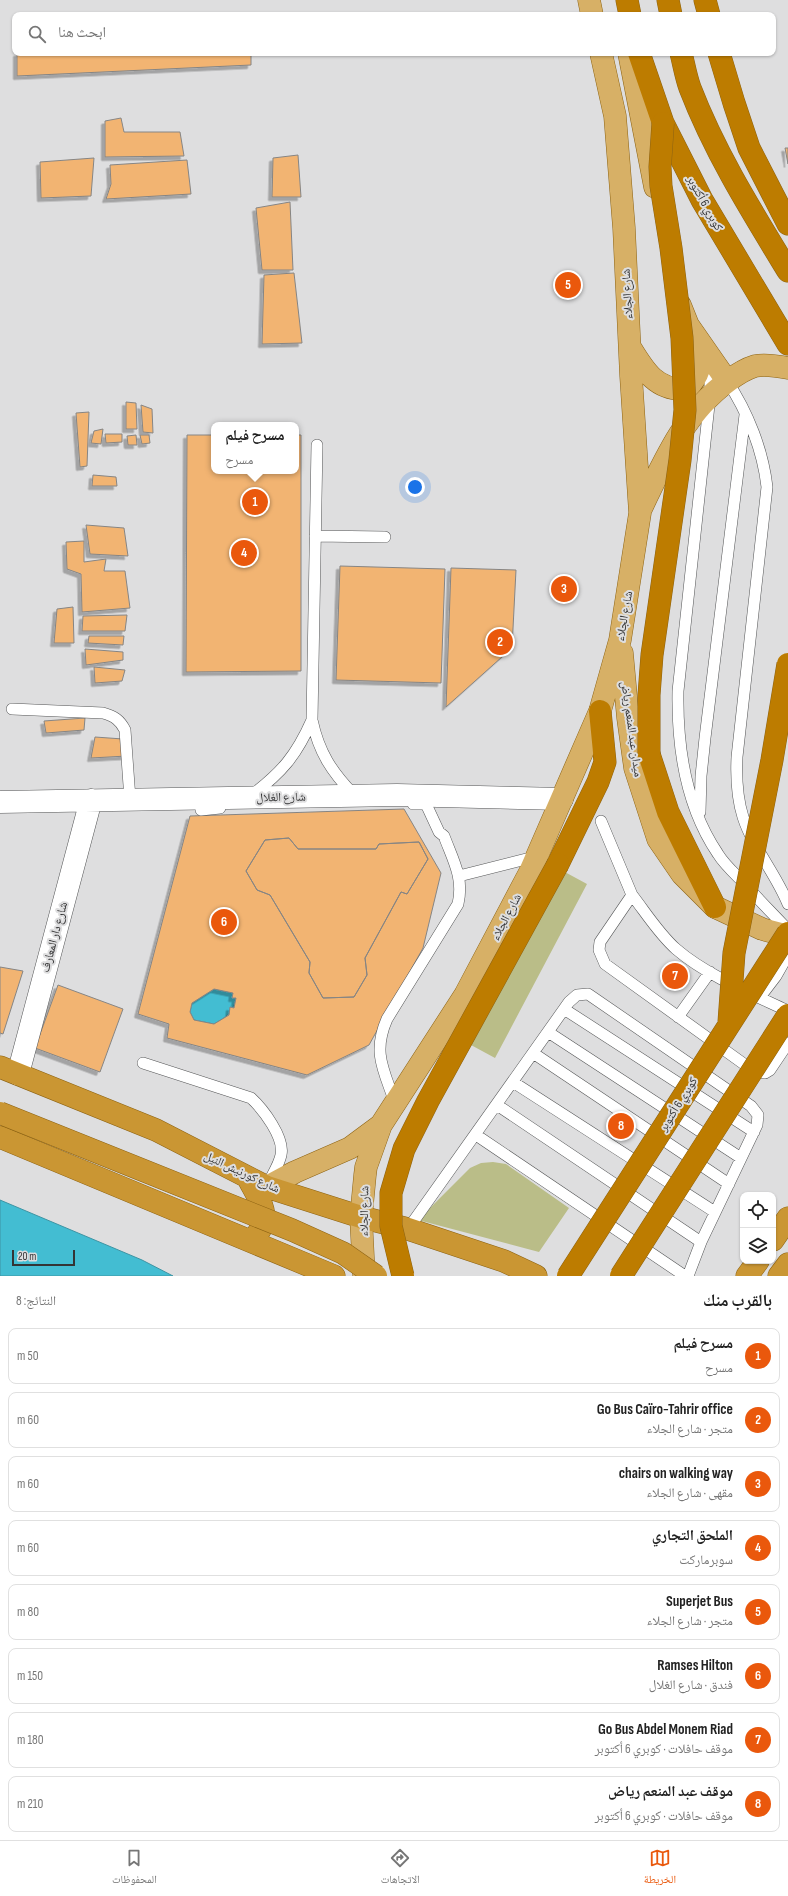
<!DOCTYPE html>
<html lang="ar">
<meta charset="utf-8">
<style>
:root{--surface:#fff;--page:#f2f2f2;--text:#222;--muted:#767676;--line:#e0e0e0;--accent:#ea580c}
body{margin:0;font-family:"Sofia Sans Condensed","Noto Naskh Arabic",sans-serif;background:var(--page);color:var(--text);direction:rtl}
.controls{position:absolute;right:12px;bottom:12px;display:grid;overflow:hidden;border-radius:8px;box-shadow:0 1px 3px #0004}
.controls button{width:36px;height:36px;display:grid;place-items:center;padding:0;border:0;border-bottom:1px solid var(--line);background:var(--surface);color:var(--text);font:20px sans-serif}
.scale{position:absolute;left:12px;bottom:10px;width:63px;box-sizing:border-box;padding-left:4px;border:2px solid #343435;border-top:0;font-size:11px;line-height:14px;white-space:nowrap;color:#343435;-webkit-text-stroke:3px #dededf;paint-order:stroke}
.you{position:absolute;left:415px;top:487px;width:14px;height:14px;margin:-10px;border:3px solid #fff;border-radius:50%;background:#1a73e8;box-shadow:0 0 0 6px #1a73e833}
.badge{display:grid;place-items:center;width:26px;height:26px;border-radius:50%;background:var(--accent);color:#fff;font-size:13px;font-weight:700}
.pin{position:absolute;translate:-50% -50%;border:2px solid #fff;box-shadow:0 1px 4px #0006}
.popup{position:absolute;left:211px;top:422px;width:88px;height:52px;box-sizing:border-box;display:grid;place-content:center;border-radius:8px;background:var(--surface);filter:drop-shadow(0 1px 3px #0005);font-size:13px;white-space:nowrap;color:var(--muted)}
.popup b{font-size:15px;color:var(--text)}
.popup::after{content:'';position:absolute;left:50%;top:100%;margin-left:-8px;border:8px solid transparent;border-top-color:var(--surface)}
.list{margin:0;padding:0;list-style:none}
h2{display:flex;justify-content:space-between;align-items:center;height:52px;margin:0;padding:0 16px;font-size:17px}
h2 small{font-size:13px;font-weight:400;color:var(--muted)}
.list li{display:grid;grid-template-columns:26px 1fr auto;gap:12px;align-items:center;box-sizing:border-box;height:56px;margin:0 8px 8px;padding:0 8px;border:1px solid var(--line);border-radius:8px}
.list b{display:block;font-size:15px;white-space:nowrap}
.list p{margin:0;font-size:13px;white-space:nowrap;color:var(--muted)}
.list em{font-size:13px;font-style:normal;color:var(--muted)}
.icon{flex:none;width:22px;height:22px;fill:none;stroke:currentColor;stroke-width:2;stroke-linecap:round;stroke-linejoin:round}
.map{position:relative;flex:none;width:788px;height:1276px;overflow:hidden;direction:ltr}
.search{position:absolute;background:var(--surface);box-shadow:0 1px 3px #0004;left:12px;right:12px;top:12px;height:44px;display:flex;align-items:center;gap:10px;box-sizing:border-box;padding:0 14px;border-radius:8px;color:var(--muted);font-size:15px}
.sheet{height:564px;background:var(--surface)}
nav{display:flex;justify-content:space-around;align-items:center;box-sizing:border-box;height:56px;border-top:1px solid var(--line);background:var(--surface);font-size:11px;color:var(--muted)}
nav a{display:grid;justify-items:center;gap:2px}
nav .on{color:var(--accent)}
.map>svg:first-child{display:block}
</style>
<div class="map">
<svg width="788" height="1276" viewBox="0 0 788 1276">
<defs>
<filter id="shadow"><feDropShadow dx="-3.5" dy="3.5" stdDeviation="0" flood-color="#0004"/></filter>
</defs>
<rect width="100%" height="100%" fill="#dededf"/>
<!-- green -->
<path fill="#babd88" d="M563,871L587,884L495,1058L471,1045Z
M493,1162L506,1164L569,1208L539,1252L418,1220L470,1168L481,1163Z"/>
<!-- water -->
<path fill="#43bdd2" stroke="#3e94a3" d="M214,989L233,993V998H236C233,1014 227,1016 214,1024L194,1020L190,1012L192,1003Z
M0,1200L142,1260L173,1276H0Z"/>
<!-- building -->
<path fill="#f2b472" stroke="#868584" fill-rule="evenodd" filter="url(#shadow)" d="M17,53H251V65L17,76Z
M121,118L124,132H180L184,156L105,157V121Z
M785,148H788V164Z
M298,155L301,197H272L273,158Z
M94,158L91,196L41,198L40,162Z
M187,160L191,194L106,199L111,184L110,165Z
M290,202L293,270H262L256,208Z
M294,273L302,343L262,344L264,275Z
M126,402L136,403L137,429H126Z
M141,405L152,409L153,433L143,432Z
M89,412L87,466L80,467L76,413Z
M103,429L101,444L91,443L94,431Z
M105,434H122V442L106,443Z
M136,435L137,445H128L127,436Z
M140,435H149L150,443L142,444Z
M187,435H214V471H296V435H301V671L186,672Z
M93,475L116,477L117,486H92Z
M86,525L124,528L128,556L90,554Z
M84,541V562L106,559L104,571H125L130,608L82,612L81,574L67,569L66,542Z
M340,566L445,569L441,683L336,680Z
M451,568L516,570L512,648L446,707Z
M73,607L74,643H54L57,609Z
M127,615L125,631H82L83,616Z
M89,636H124L123,645L88,643Z
M85,649L123,652V660L86,665Z
M94,667L125,670L122,681L95,683Z
M85,718L84,730L46,733L44,721Z
M95,737L123,739L127,756L91,758Z
M404,809L441,873L423,948L369,1045L307,1075L167,1038L169,1024L138,1014L190,816ZM289,838L298,849H376L379,844L419,842L428,859L407,894L401,892L365,958L367,975L354,997L323,998L309,973L310,962L270,895L257,890L246,871L265,840ZM214,989L233,993L232,998H236L234,1008L230,1007L229,1015L214,1024L194,1020L190,1012L192,1003Z
M289,838L298,849H376L379,844L419,842L428,859L407,894L401,892L365,958L367,975L354,997L323,998L309,973L310,962L270,895L257,890L246,871L265,840Z
M0,967L23,971L3,1034L0,1033Z
M58,985L123,1009L100,1072L35,1048Z"/>
<g fill="none" stroke-linecap="round" stroke-linejoin="round">
<!-- service casing -->
<g stroke="#555657" stroke-width="12">
<path id="service" d="M706,360L710,383V396L678,691C677,746 686,807 718,854C724,864 734,873 742,881C757,898 773,914 788,930
M727,381C748,412 763,451 767,487L737,757C736,778 737,798 743,817C753,848 776,874 788,904
M317,445L312,720C319,753 332,772 354,795
M315,536L385,537
M12,709L103,713C114,716 120,720 125,730L130,799
M252,795C282,772 296,756 312,720
M205,798L201,810L220,808
M700,812L701,776L705,738L745,415
M601,821L632,895
M459,876L538,856
M760,997L776,976L788,955
M564,1009L754,1132
M788,1011C752,994 706,975 676,949C659,934 646,913 632,895L600,942L599,950L605,964L755,1072L765,1073L770,1070L788,1043
M678,1017L710,972
M548,1032L741,1158
M533,1053L729,1184
M143,1063L251,1098C263,1109 285,1138 281,1155C279,1165 272,1175 268,1184
M513,1082L715,1212
M395,1103C384,1070 372,1053 387,1019L458,904C464,878 453,860 444,836L439,832L426,804H413
M497,1105L701,1242
M476,1135L685,1276
M408,1229L569,1002L577,995L588,994L751,1106L758,1115L757,1125L701,1242L688,1276"/>
</g>
<!-- minor casing -->
<g stroke="#555657" stroke-width="23">
<path id="minor" d="M0,802L397,795L562,799
M18,1074L91,800"/>
</g>
<!-- primary casing -->
<g stroke="#8d6313" stroke-width="23">
<path id="primary" d="M589,0L592,15
M629,53L655,187
M680,305L688,325L727,381
M630,347C644,370 656,391 686,389C700,376 701,364 702,346
M640,511C663,463 684,413 728,381C736,375 745,369 755,366C765,364 778,366 788,368
M622,653L628,718L635,768L658,839L682,874L715,907L762,929L788,936
M267,1187L295,1172L350,1148L381,1125
M364,1276L361,1217L365,1175L366,1167L381,1125L465,995L530,872L600,711L620,640L640,513L631,376L624,228L615,116L601,53"/>
</g>
<!-- trunk casing -->
<g stroke="#8d6313" stroke-width="23">
<path id="trunk" d="M0,1067L156,1130L267,1187L361,1217L408,1229L504,1261L536,1276
M0,1137L334,1276
M248,1178C257,1196 272,1214 258,1233
M773,1240L788,1218
M747,1276L758,1261
M779,1276L788,1264"/>
</g>
<!-- motorway casing -->
<g stroke="#8d6313" stroke-width="23">
<path id="motorway" d="M627,0L630,15
M668,0L671,15
M705,0L709,15
M639,53L663,123L702,200L788,344
M681,53C684,65 686,77 690,88C715,153 752,212 788,271
M719,53L734,103L749,148L788,224
M649,754L668,812L715,907
M558,864L598,782L605,762L600,711"/>
</g>
<!-- service -->
<use href="#service" stroke="#fff" stroke-width="11"/>
<!-- minor -->
<use href="#minor" stroke="#fff" stroke-width="22"/>
<!-- primary -->
<use href="#primary" stroke="#d7b066" stroke-width="22"/>
<!-- trunk -->
<use href="#trunk" stroke="#ca9633" stroke-width="22"/>
<!-- motorway -->
<use href="#motorway" stroke="#bd7c00" stroke-width="22"/>
<!-- trunk-bridge casing -->
<g stroke="#8d6313" stroke-width="23" stroke-linecap="butt">
<path id="trunk-bridge" d="M0,1113L292,1230L343,1253L376,1276"/>
</g>
<!-- motorway-bridge casing -->
<g stroke="#8d6313" stroke-width="23" stroke-linecap="butt">
<path id="motorway-bridge" d="M649,754V695L652,655L680,460L685,410L682,338L671,248L661,186L660,167L663,123
M729,1022L734,953L772,760L788,664
M403,1276L391,1226V1193L404,1149L428,1101L558,864
M568,1276L788,933
M621,1276L788,1015"/>
</g>
<!-- trunk-bridge -->
<use href="#trunk-bridge" stroke="#ca9633" stroke-width="22"/>
<!-- motorway-bridge -->
<use href="#motorway-bridge" stroke="#bd7c00" stroke-width="22"/>
</g>
<g text-anchor="middle" stroke-width="4" stroke-linejoin="round" paint-order="stroke">
<!-- street labels -->
<g font-size="12" fill="#343435" stroke="#dededf">
<text transform="translate(705 203) rotate(61)" y="4">كوبري 6 أكتوبر</text>
<text transform="translate(627 294) rotate(-93)" y="4">شارع الجلاء</text>
<text transform="translate(624 616) rotate(-80)" y="4">شارع الجلاء</text>
<text transform="translate(632 729) rotate(82)" y="4">ميدان عبد المنعم رياض</text>
<text transform="translate(281 797) rotate(-1)" y="4">شارع الغلال</text>
<text transform="translate(506 917) rotate(-62)" y="4">شارع الجلاء</text>
<text transform="translate(54 937) rotate(-75)" y="4">شارع دار المعارف</text>
<text transform="translate(678 1104) rotate(-58)" y="4">كوبري 6 أكتوبر</text>
<text transform="translate(242 1172) rotate(25)" y="4">شارع كورنيش النيل</text>
<text transform="translate(364 1211) rotate(-89)" y="4">شارع الجلاء</text>
</g>
</g>
</svg>
<div class="controls">
<button><svg class="icon" aria-label="locate" viewBox="0 0 24 24"><circle cx="12" cy="12" r="6"/><path d="M12 2v4M12 18v4M2 12h4M18 12h4"/></svg></button>
<button><svg class="icon" aria-label="layers" viewBox="0 0 24 24"><path d="M12 4l9 5-9 5-9-5zM3 14l9 5 9-5"/></svg></button>
</div>
<div class="scale">20 m</div>
<div class="you"></div>
<div class="pin badge" style="left:255px;top:502px">1</div>
<div class="popup"><b>مسرح فيلم</b>مسرح</div>
<div class="pin badge" style="left:500px;top:642px">2</div>
<div class="pin badge" style="left:564px;top:589px">3</div>
<div class="pin badge" style="left:244px;top:553px">4</div>
<div class="pin badge" style="left:568px;top:285px">5</div>
<div class="pin badge" style="left:224px;top:922px">6</div>
<div class="pin badge" style="left:675px;top:976px">7</div>
<div class="pin badge" style="left:621px;top:1126px">8</div>
<div class="search"><svg class="icon" aria-label="search" viewBox="0 0 24 24"><circle cx="10" cy="10" r="6"/><path d="M15 15l6 6"/></svg>ابحث هنا</div>
</div>
<section class="sheet">
<h2>بالقرب منك<small>النتائج: 8</small></h2>
<ul class="list">
<li><span class="badge">1</span><div><b>مسرح فيلم</b><p>مسرح</p></div><em>50 m</em></li>
<li><span class="badge">2</span><div><b>Go Bus Caïro-Tahrir office</b><p>متجر · شارع الجلاء</p></div><em>60 m</em></li>
<li><span class="badge">3</span><div><b>chairs on walking way</b><p>مقهى · شارع الجلاء</p></div><em>60 m</em></li>
<li><span class="badge">4</span><div><b>الملحق التجاري</b><p>سوبرماركت</p></div><em>60 m</em></li>
<li><span class="badge">5</span><div><b>Superjet Bus</b><p>متجر · شارع الجلاء</p></div><em>80 m</em></li>
<li><span class="badge">6</span><div><b>Ramses Hilton</b><p>فندق · شارع الغلال</p></div><em>150 m</em></li>
<li><span class="badge">7</span><div><b>Go Bus Abdel Monem Riad</b><p>موقف حافلات · كوبري 6 أكتوبر</p></div><em>180 m</em></li>
<li><span class="badge">8</span><div><b>موقف عبد المنعم رياض</b><p>موقف حافلات · كوبري 6 أكتوبر</p></div><em>210 m</em></li>
</ul>
</section>
<nav>
<a class="on"><svg class="icon" aria-label="map" viewBox="0 0 24 24"><path d="M3 6l6-2 6 2 6-2v14l-6 2-6-2-6 2zM9 4v14M15 6v14"/></svg>الخريطة</a>
<a><svg class="icon" aria-label="directions" viewBox="0 0 24 24"><path d="M12 3l9 9-9 9-9-9zM9 14v-3h6M13 9l2 2-2 2"/></svg>الاتجاهات</a>
<a><svg class="icon" aria-label="saved" viewBox="0 0 24 24"><path d="M7 4h10v16l-5-4-5 4z"/></svg>المحفوظات</a>
</nav>
